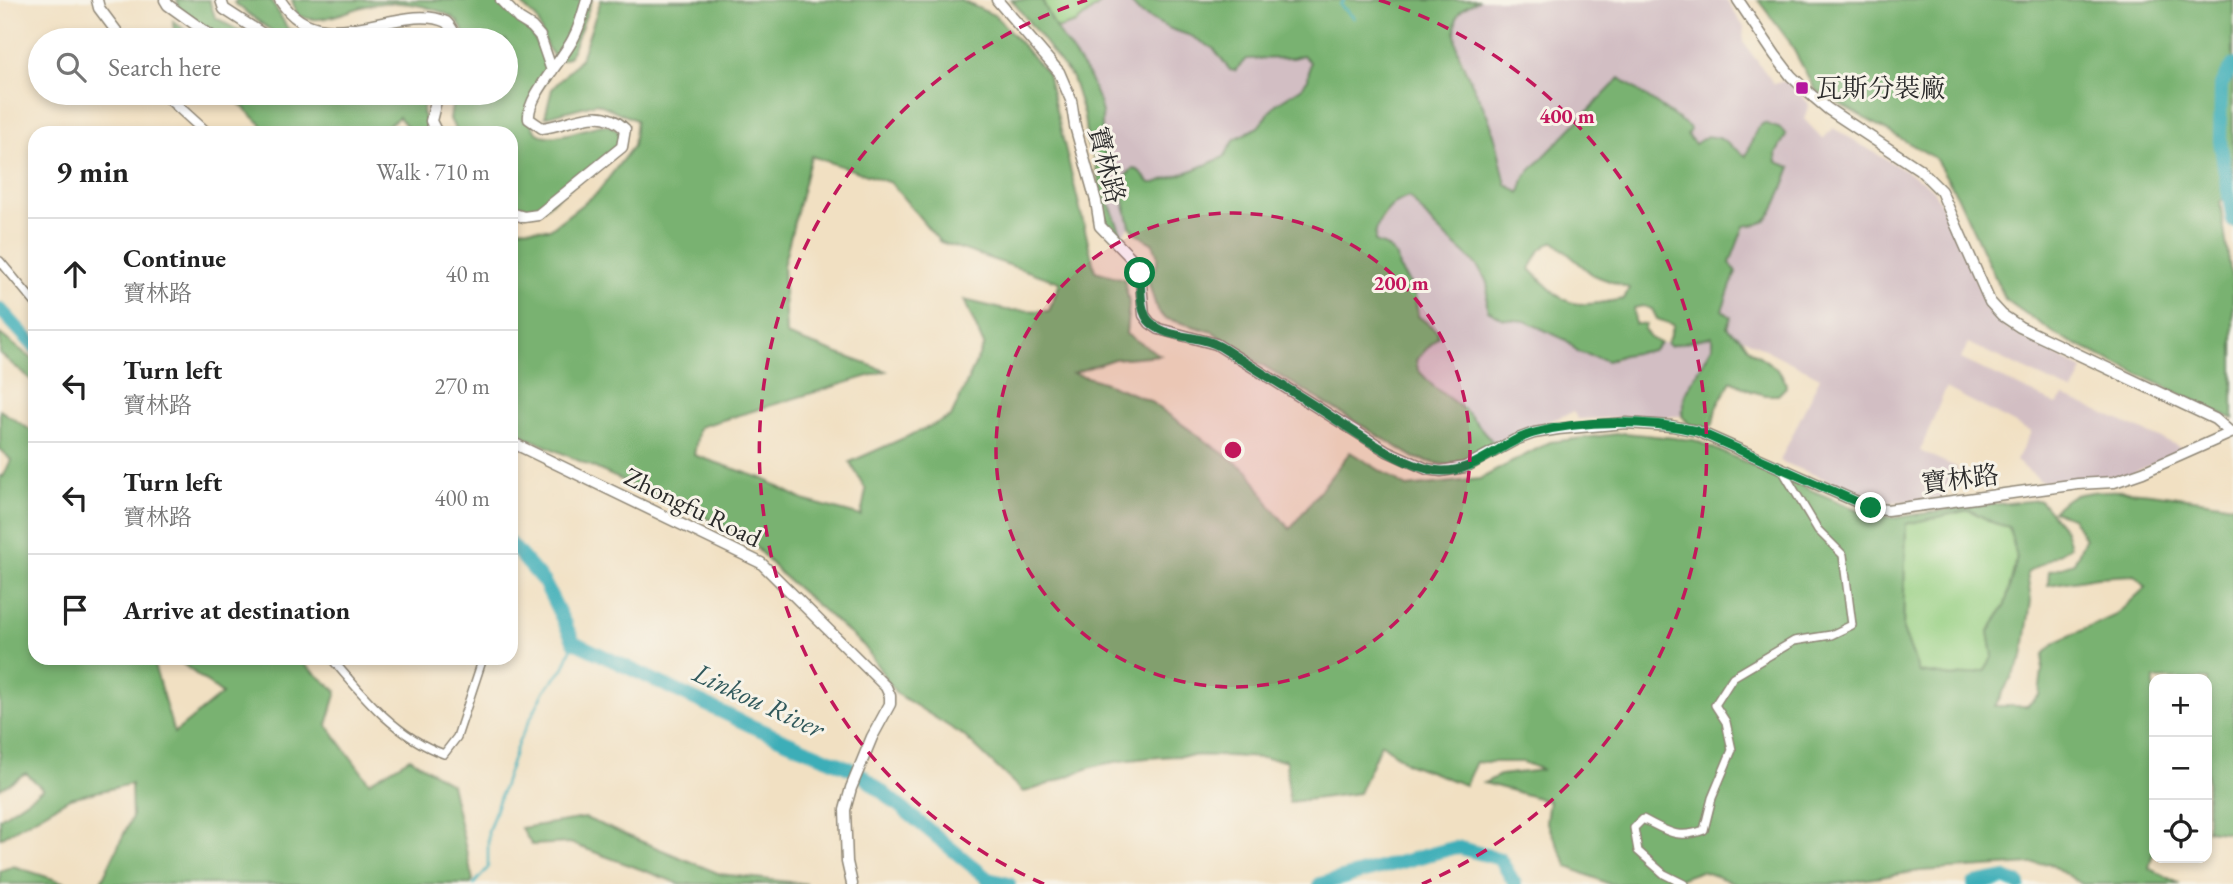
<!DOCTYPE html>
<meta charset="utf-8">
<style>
:root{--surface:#fff;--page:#f2f2f2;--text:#222;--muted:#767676;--line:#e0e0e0}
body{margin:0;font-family:"EB Garamond","Noto Serif TC",serif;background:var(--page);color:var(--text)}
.controls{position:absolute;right:21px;bottom:21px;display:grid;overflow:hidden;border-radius:14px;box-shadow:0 4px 10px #0003}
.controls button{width:63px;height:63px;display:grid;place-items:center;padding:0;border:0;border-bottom:2px solid var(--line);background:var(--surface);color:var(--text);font:35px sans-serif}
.stop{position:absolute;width:21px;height:21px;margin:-16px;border:5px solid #0b8043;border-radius:50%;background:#fff}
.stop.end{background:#0b8043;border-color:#fff;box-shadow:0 2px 7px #0008}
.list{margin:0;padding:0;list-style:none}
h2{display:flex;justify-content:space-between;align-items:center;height:91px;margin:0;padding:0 28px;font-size:30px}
h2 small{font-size:23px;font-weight:400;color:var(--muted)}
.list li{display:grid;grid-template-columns:46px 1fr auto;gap:21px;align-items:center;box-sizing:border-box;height:112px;padding:0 28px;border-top:2px solid var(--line)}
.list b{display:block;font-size:26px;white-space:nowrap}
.list p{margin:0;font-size:23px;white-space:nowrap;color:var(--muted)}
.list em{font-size:23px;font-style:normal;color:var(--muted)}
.icon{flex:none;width:38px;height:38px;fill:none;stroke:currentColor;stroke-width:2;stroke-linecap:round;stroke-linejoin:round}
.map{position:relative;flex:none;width:2233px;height:884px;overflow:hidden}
.search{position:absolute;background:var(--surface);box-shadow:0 4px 10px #0003;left:28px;top:28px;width:490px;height:77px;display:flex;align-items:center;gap:18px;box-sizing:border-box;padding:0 24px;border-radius:38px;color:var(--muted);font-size:26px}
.panel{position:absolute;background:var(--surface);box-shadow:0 4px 10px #0003;left:28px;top:126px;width:490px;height:539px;border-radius:21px}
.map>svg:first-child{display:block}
</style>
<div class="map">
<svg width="2233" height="884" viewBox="0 0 2233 884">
<rect width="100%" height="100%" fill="#f7f3e8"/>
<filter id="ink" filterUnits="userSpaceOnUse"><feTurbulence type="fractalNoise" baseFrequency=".0143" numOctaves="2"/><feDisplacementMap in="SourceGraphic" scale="14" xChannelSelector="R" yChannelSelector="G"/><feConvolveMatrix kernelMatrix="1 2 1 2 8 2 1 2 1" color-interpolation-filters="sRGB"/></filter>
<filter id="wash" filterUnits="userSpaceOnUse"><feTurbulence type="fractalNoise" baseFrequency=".00686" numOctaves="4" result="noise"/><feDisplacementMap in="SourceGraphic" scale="28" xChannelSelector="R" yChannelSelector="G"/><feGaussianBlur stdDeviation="1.57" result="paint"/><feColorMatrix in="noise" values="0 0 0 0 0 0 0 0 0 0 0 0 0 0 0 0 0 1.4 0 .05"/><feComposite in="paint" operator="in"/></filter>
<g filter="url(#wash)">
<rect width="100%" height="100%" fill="#f1e0c2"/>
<!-- industrial -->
<path fill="#d2bec3" d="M1105,0H1128L1140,13L1168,28L1191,36L1214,49L1220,59L1241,62L1246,59L1293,58L1303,55L1310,62L1308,79L1301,88L1276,104L1258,127L1235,139L1224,157L1196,169L1155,183H1150L1138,170L1123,179L1121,189L1130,226L1122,235L1109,203L1108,164L1102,141V113L1099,101L1088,75L1056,29L1076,23Z
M1478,0H1726L1744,27L1743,42L1774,84L1787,80L1809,104L1804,119L1823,139L1833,128L1924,182L1933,190L1947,214L1987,307L1997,320L2020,336L2083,370L2073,392L1968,343L1961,359L2057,405L2063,396L2185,449L2128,475L2042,482L2016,461L2031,432L1946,388L1920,451L1958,468L1941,498L1885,503L1780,461L1820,377L1729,331L1722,310L1736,272L1730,263L1745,226L1760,224L1790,167L1777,162L1776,154L1786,135L1764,123L1757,128L1746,156L1695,144L1687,135L1523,182L1521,194L1506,184L1488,116L1476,93L1455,41L1457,15L1464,7Z
M1410,197L1436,228L1462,250L1479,270L1487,283L1486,305L1504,319L1525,321L1566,340L1578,352L1613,361L1623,355L1653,350L1660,343H1667L1669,346L1680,344L1712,336V347L1685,394L1682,416L1578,419L1573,412L1494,443L1481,431L1468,413L1433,386L1415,365V360L1438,337L1418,316L1414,290L1399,268L1397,257L1386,246L1375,242V231L1390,208L1399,200Z"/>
<!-- green -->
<path fill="#97d083" stroke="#617e57" stroke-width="2" d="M1042,0H1105L1076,23L1056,29Z
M1969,510L1994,523L2009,527L2017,557L2005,605L1989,632L1993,655L1986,671L1953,677L1919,672L1903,630L1906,524Z"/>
<!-- forest -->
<path fill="#79b271" stroke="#526e4e" stroke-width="2" fill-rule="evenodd" d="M177,0H209L215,17L254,40H221L179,10Z
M237,0H271L288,29L327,38L421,29L428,40H284L234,3Z
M292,0H503C524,23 546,46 548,78C539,91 532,103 532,119C531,154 588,125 604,125C611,125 614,128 619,131L620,145L542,210H522L511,206V133H457L450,119L454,93H506V40H466C460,19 454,16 433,9C414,3 395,1 375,4C351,7 319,29 297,14Z
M517,0H592L570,56L563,60L556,59L547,47L537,19Z
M601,0H960L996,16L1047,73L1095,271L1124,279L1129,302L1126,334L1160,355L1114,359L1073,373L1103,382L1148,400L1249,472L1272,508L1290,529L1350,452L1407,487L1480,479L1550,442L1625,433L1694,440L1865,513L1895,518L1965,507L2040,500L2065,530L2070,547L2027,573L2031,601L2023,657L1995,706H2027L2039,695L2044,654L2056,642L2116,615L2146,587L2134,575L2097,577L2048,585L2049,571L2074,563L2085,539L2072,517L2053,511C2059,506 2067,497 2075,495C2122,483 2184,499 2233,505V833L2207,830V679H2154V850L2149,868L2180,884H2082L2048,863L1920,871L1835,884H1738L1701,871L1665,884H1609L1568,867L1546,821L1549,801L1484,783L1500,775L1543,770L1523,762H1476L1465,785L1407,763L1381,743L1359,793L1289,802L1286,760C1226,755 1164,752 1104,764C1076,770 1051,786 1023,792L964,736L896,693L864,646L781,574L744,535L528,438L511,426V228L550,229L597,193L633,146L636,120L597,103L545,117L552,89L581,58ZM811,156L891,183L940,242L1060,282L1049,311L1006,310L964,300L984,345L951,417L850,462L866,490L861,516L803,500L764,479L694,455L699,427L886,371L786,335L783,266ZM1969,510L1994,523L2009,527L2017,558L2005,605L1989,632L1993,655L1985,671L1953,677L1919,672L1903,630L1906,524Z
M1012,0H1042L1056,29L1088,75L1099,101L1102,113V141L1108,164L1109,203L1122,235L1121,240L1113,233L1101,210L1100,188L1094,158L1087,143L1084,116L1072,78Z
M1128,0H1478C1470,6 1460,7 1457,17C1448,51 1475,85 1487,115C1497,136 1500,161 1506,184L1520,193L1525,176L1620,78L1689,127L1690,130L1687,135L1695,144L1707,136L1719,138L1746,156L1757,128L1764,123L1781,129L1786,135L1776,154L1777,162L1791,167C1785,181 1775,218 1761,223C1756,226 1750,224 1744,226L1730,263L1736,272L1722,310L1731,317L1727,327C1731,333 1735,332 1740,337C1745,341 1746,346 1751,350C1763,360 1786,370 1786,387L1778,395H1766L1751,391L1731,381L1716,408L1713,424L1708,429L1689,424L1682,416L1685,394L1712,347V336L1669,346L1667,343L1674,325L1657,319L1652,309L1643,306L1634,308L1635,324H1646L1644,329L1650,338L1660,343L1654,350L1623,355L1608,361L1578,352L1566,340L1525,321L1504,319L1488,310C1484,301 1490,292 1487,283C1478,259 1451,244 1435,227C1426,217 1418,207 1409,197C1390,202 1374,222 1375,242L1386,246L1397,257L1399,268L1414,290L1418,316L1437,331L1438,337L1416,360L1418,370L1433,386L1468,413L1498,448C1458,468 1459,470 1415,458L1236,349L1213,332L1164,318L1157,310L1149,284V278L1157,264V254L1153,244L1137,234L1130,226L1121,189L1123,179L1132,169L1138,170L1150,183H1155L1196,169L1224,157L1235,139L1258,127L1276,104L1301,88L1308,79L1310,62L1303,55L1293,58L1246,59L1235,71L1230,70L1214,49L1191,36L1168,28L1140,13ZM1553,241L1593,275L1629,288L1624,299C1570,308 1569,309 1530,269L1540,250Z
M1758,0H2233V190L2220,202L2233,288V419L2058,336L2005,299L1957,195L1935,158L1815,90L1789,41Z
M173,21L198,40H175Z
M228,93H426L422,113L431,133H412L399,117L382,130V133H263L261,124Z
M0,334L35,361V383L0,354Z
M0,410L35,433V658H152L174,733L222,694L175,658H296L337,691L327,725L369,782L410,758L451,784L473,880L471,884H100L132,817L131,784L70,798L0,838V818L43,789L26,773L0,789V476L3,477L11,460L0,449Z
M585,818L720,874L807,884H680L570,843L532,845L521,828Z
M13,866L69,884H0V871Z"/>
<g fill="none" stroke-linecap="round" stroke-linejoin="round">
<!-- stream -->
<path stroke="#3daeb8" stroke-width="2.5" d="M1344,0L1340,5L1354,18
M474,884L488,868V832L518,743L545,690L563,669L574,642"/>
<!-- river -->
<path stroke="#3daeb8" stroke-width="14" d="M2233,65L2221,85L2220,141L2233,221
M0,309L35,347
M511,544L544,582L574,642L749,725L858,772L988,879L1009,884
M1320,884L1457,847L1500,859L1515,884
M1974,884L2005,878L2019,884"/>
</g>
</g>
<g filter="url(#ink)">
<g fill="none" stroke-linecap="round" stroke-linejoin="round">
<!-- street casing -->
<g stroke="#8e8676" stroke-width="10">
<path id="street" d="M0,261L35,303
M511,578V589
M331,658C363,696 396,737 444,754L457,737L483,658
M1684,884L1664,874L1638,851L1634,828L1643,819C1667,831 1677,840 1704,830L1712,798L1732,750L1726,722L1715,705L1733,677L1794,641L1831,635L1852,625L1843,555L1818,530L1781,468"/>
</g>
<!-- secondary casing -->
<g stroke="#8e8676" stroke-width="13">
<path id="secondary" d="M97,0L99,8L123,40
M165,0L168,5L217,40
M221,0L224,9L272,40
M280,0C321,65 400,0 446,22C451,26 455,35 458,40
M501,0L519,19L532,27L540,36L552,71
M997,0L1059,72L1071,100L1075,126L1096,201L1100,226L1137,264L1140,273L1144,315L1150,323L1159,329L1216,344L1387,451L1427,469L1441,471L1465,467L1515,440L1534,433L1558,429L1626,423L1672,426L1697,431L1871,508L1887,510L2078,484L2114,482L2143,472L2233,432
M1738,0L1775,55L1791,76L1809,93L1828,109L1919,169L1941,191L1990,302L2002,315L2020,327L2215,419L2230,432
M163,93L207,133
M437,133L431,121L438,93
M511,213L524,217L538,215L622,147L625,129C599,103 571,125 542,128L529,119C526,97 564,59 574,37C580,26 583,12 587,0
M511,442L761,563L886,687L890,696V704L872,737L851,788L845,810L847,862L852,884"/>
</g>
<!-- street -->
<use href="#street" stroke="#fff" stroke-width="7"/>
<!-- secondary -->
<use href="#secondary" stroke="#fff" stroke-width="10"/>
</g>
</g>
<g fill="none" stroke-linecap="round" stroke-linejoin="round" filter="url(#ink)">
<!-- route -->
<path stroke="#0b8043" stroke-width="9" d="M1140,273C1141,288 1139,313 1151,323C1169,340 1200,334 1221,347C1252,367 1284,386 1315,406C1347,426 1404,470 1442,471C1477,472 1502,441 1534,433C1584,419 1647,420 1697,431L1871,508"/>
</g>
<!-- distance rings -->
<circle cx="1233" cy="450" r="237" fill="#c2185b" fill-opacity=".12"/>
<g fill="none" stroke="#c2185b" stroke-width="3.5" stroke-dasharray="12 9">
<circle cx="1233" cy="450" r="237"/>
<path d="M1044 884A473 473 0 0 1 1087 0M1379 0A473 473 0 0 1 1422 884"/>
</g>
<!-- markers -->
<rect fill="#b5179e" stroke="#f7f3e8" stroke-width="2.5" x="1795" y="81" width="14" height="14" rx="3.5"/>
<g text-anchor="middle" stroke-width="6" stroke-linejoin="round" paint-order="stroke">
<!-- poi labels -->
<g font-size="26" fill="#2b2b2b" stroke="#f7f3e8" text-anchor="start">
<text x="1816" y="97">瓦斯分裝廠</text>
</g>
<!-- street labels -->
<g font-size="26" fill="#2b2b2b" stroke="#f7f3e8">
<text transform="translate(1107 165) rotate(76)" y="9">寶林路</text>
<text transform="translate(1960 479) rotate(-7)" y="9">寶林路</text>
<text transform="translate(693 507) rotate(26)" y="9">Zhongfu Road</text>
</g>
<!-- water labels -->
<g font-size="28" font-style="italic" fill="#31595c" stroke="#f7f3e8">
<text transform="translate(759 700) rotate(25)" y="10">Linkou River</text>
</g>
</g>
<circle cx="1233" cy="450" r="10" fill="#c2185b" stroke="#f7f3e8" stroke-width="3.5"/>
<g font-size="21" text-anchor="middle" font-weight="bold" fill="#c2185b" stroke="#f7f3e8" stroke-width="6" stroke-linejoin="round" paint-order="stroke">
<text x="1567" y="123">400 m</text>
<text x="1401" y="290">200 m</text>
</g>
</svg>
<div class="controls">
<button>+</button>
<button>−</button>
<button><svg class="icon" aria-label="locate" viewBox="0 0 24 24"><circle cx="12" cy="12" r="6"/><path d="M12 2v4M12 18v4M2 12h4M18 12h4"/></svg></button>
</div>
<div class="stop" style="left:1140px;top:273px"></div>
<div class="stop end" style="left:1871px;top:508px"></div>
<div class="search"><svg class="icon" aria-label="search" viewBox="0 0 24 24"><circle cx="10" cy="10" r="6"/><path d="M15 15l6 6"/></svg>Search here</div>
<section class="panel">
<h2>9 min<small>Walk · 710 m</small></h2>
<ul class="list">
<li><svg class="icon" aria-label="ahead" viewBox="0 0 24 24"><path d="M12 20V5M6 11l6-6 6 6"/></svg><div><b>Continue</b><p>寶林路</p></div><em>40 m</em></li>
<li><svg class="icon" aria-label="left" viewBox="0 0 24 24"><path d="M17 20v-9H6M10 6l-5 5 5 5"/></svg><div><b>Turn left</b><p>寶林路</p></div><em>270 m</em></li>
<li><svg class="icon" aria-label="left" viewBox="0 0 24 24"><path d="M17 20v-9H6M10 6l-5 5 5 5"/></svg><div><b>Turn left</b><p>寶林路</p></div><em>400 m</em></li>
<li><svg class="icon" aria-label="arrive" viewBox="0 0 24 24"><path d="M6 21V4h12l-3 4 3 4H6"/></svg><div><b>Arrive at destination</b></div></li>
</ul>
</section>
</div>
